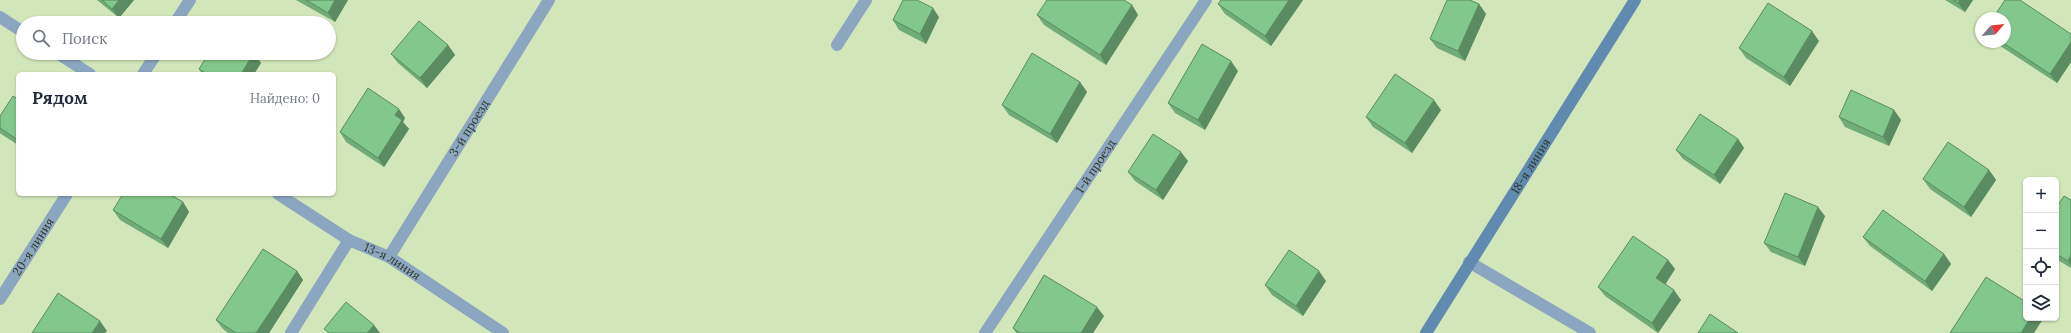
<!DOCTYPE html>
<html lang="ru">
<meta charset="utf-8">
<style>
:root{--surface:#fff;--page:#f2f2f3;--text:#1f2937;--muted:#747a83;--line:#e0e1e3}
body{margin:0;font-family:Lora,serif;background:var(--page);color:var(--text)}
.controls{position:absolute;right:12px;bottom:12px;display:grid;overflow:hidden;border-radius:6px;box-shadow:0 1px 3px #0004}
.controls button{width:36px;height:36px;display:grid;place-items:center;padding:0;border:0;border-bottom:1px solid var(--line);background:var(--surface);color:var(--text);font:20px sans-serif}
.compass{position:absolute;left:1975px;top:12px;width:36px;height:36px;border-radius:50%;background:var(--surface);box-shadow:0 1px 3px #0004;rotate:63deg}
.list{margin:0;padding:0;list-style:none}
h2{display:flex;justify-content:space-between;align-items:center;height:52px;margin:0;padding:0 16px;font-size:17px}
h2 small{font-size:13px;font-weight:400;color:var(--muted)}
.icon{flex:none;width:22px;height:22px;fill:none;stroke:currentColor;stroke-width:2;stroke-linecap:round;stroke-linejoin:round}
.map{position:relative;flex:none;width:2071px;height:333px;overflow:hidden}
.search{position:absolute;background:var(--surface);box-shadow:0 1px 3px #0004;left:16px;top:16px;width:320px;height:44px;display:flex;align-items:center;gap:10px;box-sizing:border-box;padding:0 14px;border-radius:22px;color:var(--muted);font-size:15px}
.panel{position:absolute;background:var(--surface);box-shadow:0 1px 3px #0004;left:16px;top:72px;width:320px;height:124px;border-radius:6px}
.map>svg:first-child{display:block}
</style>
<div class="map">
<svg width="2071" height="333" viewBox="0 0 2071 333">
<rect width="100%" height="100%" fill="#d2e7b9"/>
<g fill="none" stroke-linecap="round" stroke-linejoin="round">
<!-- lane -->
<path stroke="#8ba6c1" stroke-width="12" d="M291,333L349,240"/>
<!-- street -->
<g stroke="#8ba6c1" stroke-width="12">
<path d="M0,17L23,32"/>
<path d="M175,23L190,0"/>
<path d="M837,45L866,0"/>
<path d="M57,53L90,74"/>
<path d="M143,74L157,53"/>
<path id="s1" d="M278,194L349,240L389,257L503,333"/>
<path id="s2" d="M389,257L549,0"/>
<path d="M1469,262L1590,333"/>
<path id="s3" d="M0,299L67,194"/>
<path id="s4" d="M985,333L1206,0"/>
</g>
<!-- secondary -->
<path stroke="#618ab1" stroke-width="12" id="s5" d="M1426,333L1635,0"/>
</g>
<!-- wall -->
<path fill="#70ab78" d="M97,0H134L119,18Z
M296,0H348L335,22Z
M1303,0L1271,46L1225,14L1218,4Z
M1945,0H1973L1965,12Z
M1479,4L1486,14L1465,61L1437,48L1430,39Z
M1132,5L1138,15L1106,65L1044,25L1037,15Z
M939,17L926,44L899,30L893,20Z
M2071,34V62L2057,83L1994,42H2005Z
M1819,41L1790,86L1746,58L1739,48Z
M448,45L455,55L427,88L398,63L391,54Z
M261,63L254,74H202L199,69Z
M1238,71L1205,130L1175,113L1168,103Z
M1080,82L1087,92L1057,143L1009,115L1002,105Z
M18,99V145L1,134L0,133V116Z
M1441,110L1412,153L1373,127L1366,117Z
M1894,110L1901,120L1889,146L1845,127L1839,117Z
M405,118L403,122L409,129L384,167L346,142L340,132Z
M1738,139L1744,148L1720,184L1683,159L1676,150Z
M1188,161L1163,200L1135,181L1128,172Z
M1989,170L1996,180L1971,217L1930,189L1923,179Z
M2071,200V268L2056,259V208Z
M183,202L189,212L168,248L120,220L113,210Z
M1825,216L1805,266L1771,252L1764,243Z
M1863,237L1944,254L1951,264L1932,291L1870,246Z
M1668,260L1675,269L1665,284L1681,300L1658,333L1605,296L1598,287Z
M297,271L303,280L269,333H228L223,329L216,320Z
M1326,281L1303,316L1272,295L1265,285Z
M1104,316L1093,333H1016L1013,328Z"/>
<!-- shaded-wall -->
<path fill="#5b8b61" d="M119,0H134L119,18L112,9Z
M335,0H348L335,22L328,13Z
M1289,0H1303L1271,46L1265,36Z
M1960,0H1973L1965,12L1958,3Z
M1479,4L1486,14L1465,61L1458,51Z
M1132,5L1138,15L1106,65L1100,55Z
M933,8L939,17L926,44L920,34Z
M1812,31L1819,41L1790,86L1784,77Z
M2071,42V62L2057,83L2050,74Z
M448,45L455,55L427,88L420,78Z
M254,53L261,63L254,74H241Z
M1231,61L1238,71L1205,130L1198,120Z
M1080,82L1087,92L1057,143L1050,134Z
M1434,100L1441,110L1412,153L1405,143Z
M399,109L405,118L403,122L409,129L384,167L378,158L395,115Z
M1894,110L1901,120L1889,146L1883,137Z
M1738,139L1744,148L1720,184L1714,175Z
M1181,152L1188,161L1163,200L1156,190Z
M1989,170L1996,180L1971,217L1964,207Z
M183,202L189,212L168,248L161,239Z
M1818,207L1825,216L1805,266L1798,257Z
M1944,254L1951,264L1932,291L1925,281Z
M2071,255V266L2068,261Z
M1668,260L1675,269L1663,288L1656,278Z
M297,271L303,280L269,333H256Z
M1319,271L1326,281L1303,316L1296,306Z
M1674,290L1681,300L1658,333L1652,323Z
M1097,307L1104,316L1093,333H1081Z
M2030,318H2042L2043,319L2034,333H2021Z
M100,321L107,331L105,333H92Z
M374,325L380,333H367Z"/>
<!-- building -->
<path fill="#82c78b" stroke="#5b8b61" d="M102,0H119L112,9Z
M306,0H335L328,13Z
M903,0H917L933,8L920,34L893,20Z
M1047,0H1124L1132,5L1100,55L1037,15Z
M1221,0H1289L1265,36L1218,4Z
M1447,0H1470L1479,4L1458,51L1430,39Z
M1954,0H1960L1958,3Z
M2005,0H2020L2071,34V42L2050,74L2002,42H2005V18H1993Z
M1768,3L1812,31L1784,77L1739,48Z
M419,21L448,45L420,78L391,54Z
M1202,44L1231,61L1198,120L1168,103Z
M209,53H254L241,74H207L199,69Z
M1032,53L1080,82L1050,134L1002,105Z
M1395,74L1434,100L1405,143L1366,117Z
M368,88L399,109L395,115L402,120L378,158L340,132Z
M1851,90L1894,110L1883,137L1839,117Z
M13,96L18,99V140L0,128V116Z
M1700,114L1738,139L1714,175L1676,150Z
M1153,134L1181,152L1156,190L1128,172Z
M1948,142L1989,170L1964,207L1923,179Z
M1785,193L1818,207L1798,257L1764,243Z
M123,194H169L183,202L161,239L113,210Z
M2064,196L2071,200V255L2068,261L2056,254V208Z
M1883,210L1944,254L1925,281L1863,237Z
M1633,236L1668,260L1656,278L1674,290L1652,323L1598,287Z
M263,249L297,271L256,333H236L216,320Z
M1289,250L1319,271L1296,306L1265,285Z
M1044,275L1097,307L1081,333H1020L1013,328Z
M1986,277L2026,302V318H2030L2021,333H1950Z
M58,293L100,321L92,333H32Z
M346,302L374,325L367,333H329L324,329Z
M1710,314L1738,333H1698Z"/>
<g text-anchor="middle" stroke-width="3" stroke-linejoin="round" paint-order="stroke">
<!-- street labels -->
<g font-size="12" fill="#2f3725" stroke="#d2e7b9">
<text dy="4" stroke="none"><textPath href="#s2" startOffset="152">3-й проезд</textPath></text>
<text dy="4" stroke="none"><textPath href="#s4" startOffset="200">1-й проезд</textPath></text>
<text dy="4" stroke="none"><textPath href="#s5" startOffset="197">18-я линия</textPath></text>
<text dy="4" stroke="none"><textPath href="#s3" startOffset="62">20-я линия</textPath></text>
<text dy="4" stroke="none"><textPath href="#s1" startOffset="133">13-я линия</textPath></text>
</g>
</g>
</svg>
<div class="controls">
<button>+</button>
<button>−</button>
<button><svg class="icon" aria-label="locate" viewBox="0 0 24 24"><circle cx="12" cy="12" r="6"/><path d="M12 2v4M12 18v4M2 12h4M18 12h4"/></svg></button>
<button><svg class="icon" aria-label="layers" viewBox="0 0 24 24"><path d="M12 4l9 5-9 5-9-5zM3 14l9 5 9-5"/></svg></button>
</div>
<svg class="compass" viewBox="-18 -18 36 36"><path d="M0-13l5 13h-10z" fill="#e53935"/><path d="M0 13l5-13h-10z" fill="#747a83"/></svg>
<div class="search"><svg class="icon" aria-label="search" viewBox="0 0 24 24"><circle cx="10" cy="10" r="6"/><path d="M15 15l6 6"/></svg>Поиск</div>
<section class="panel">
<h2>Рядом<small>Найдено: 0</small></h2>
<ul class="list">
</ul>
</section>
</div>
